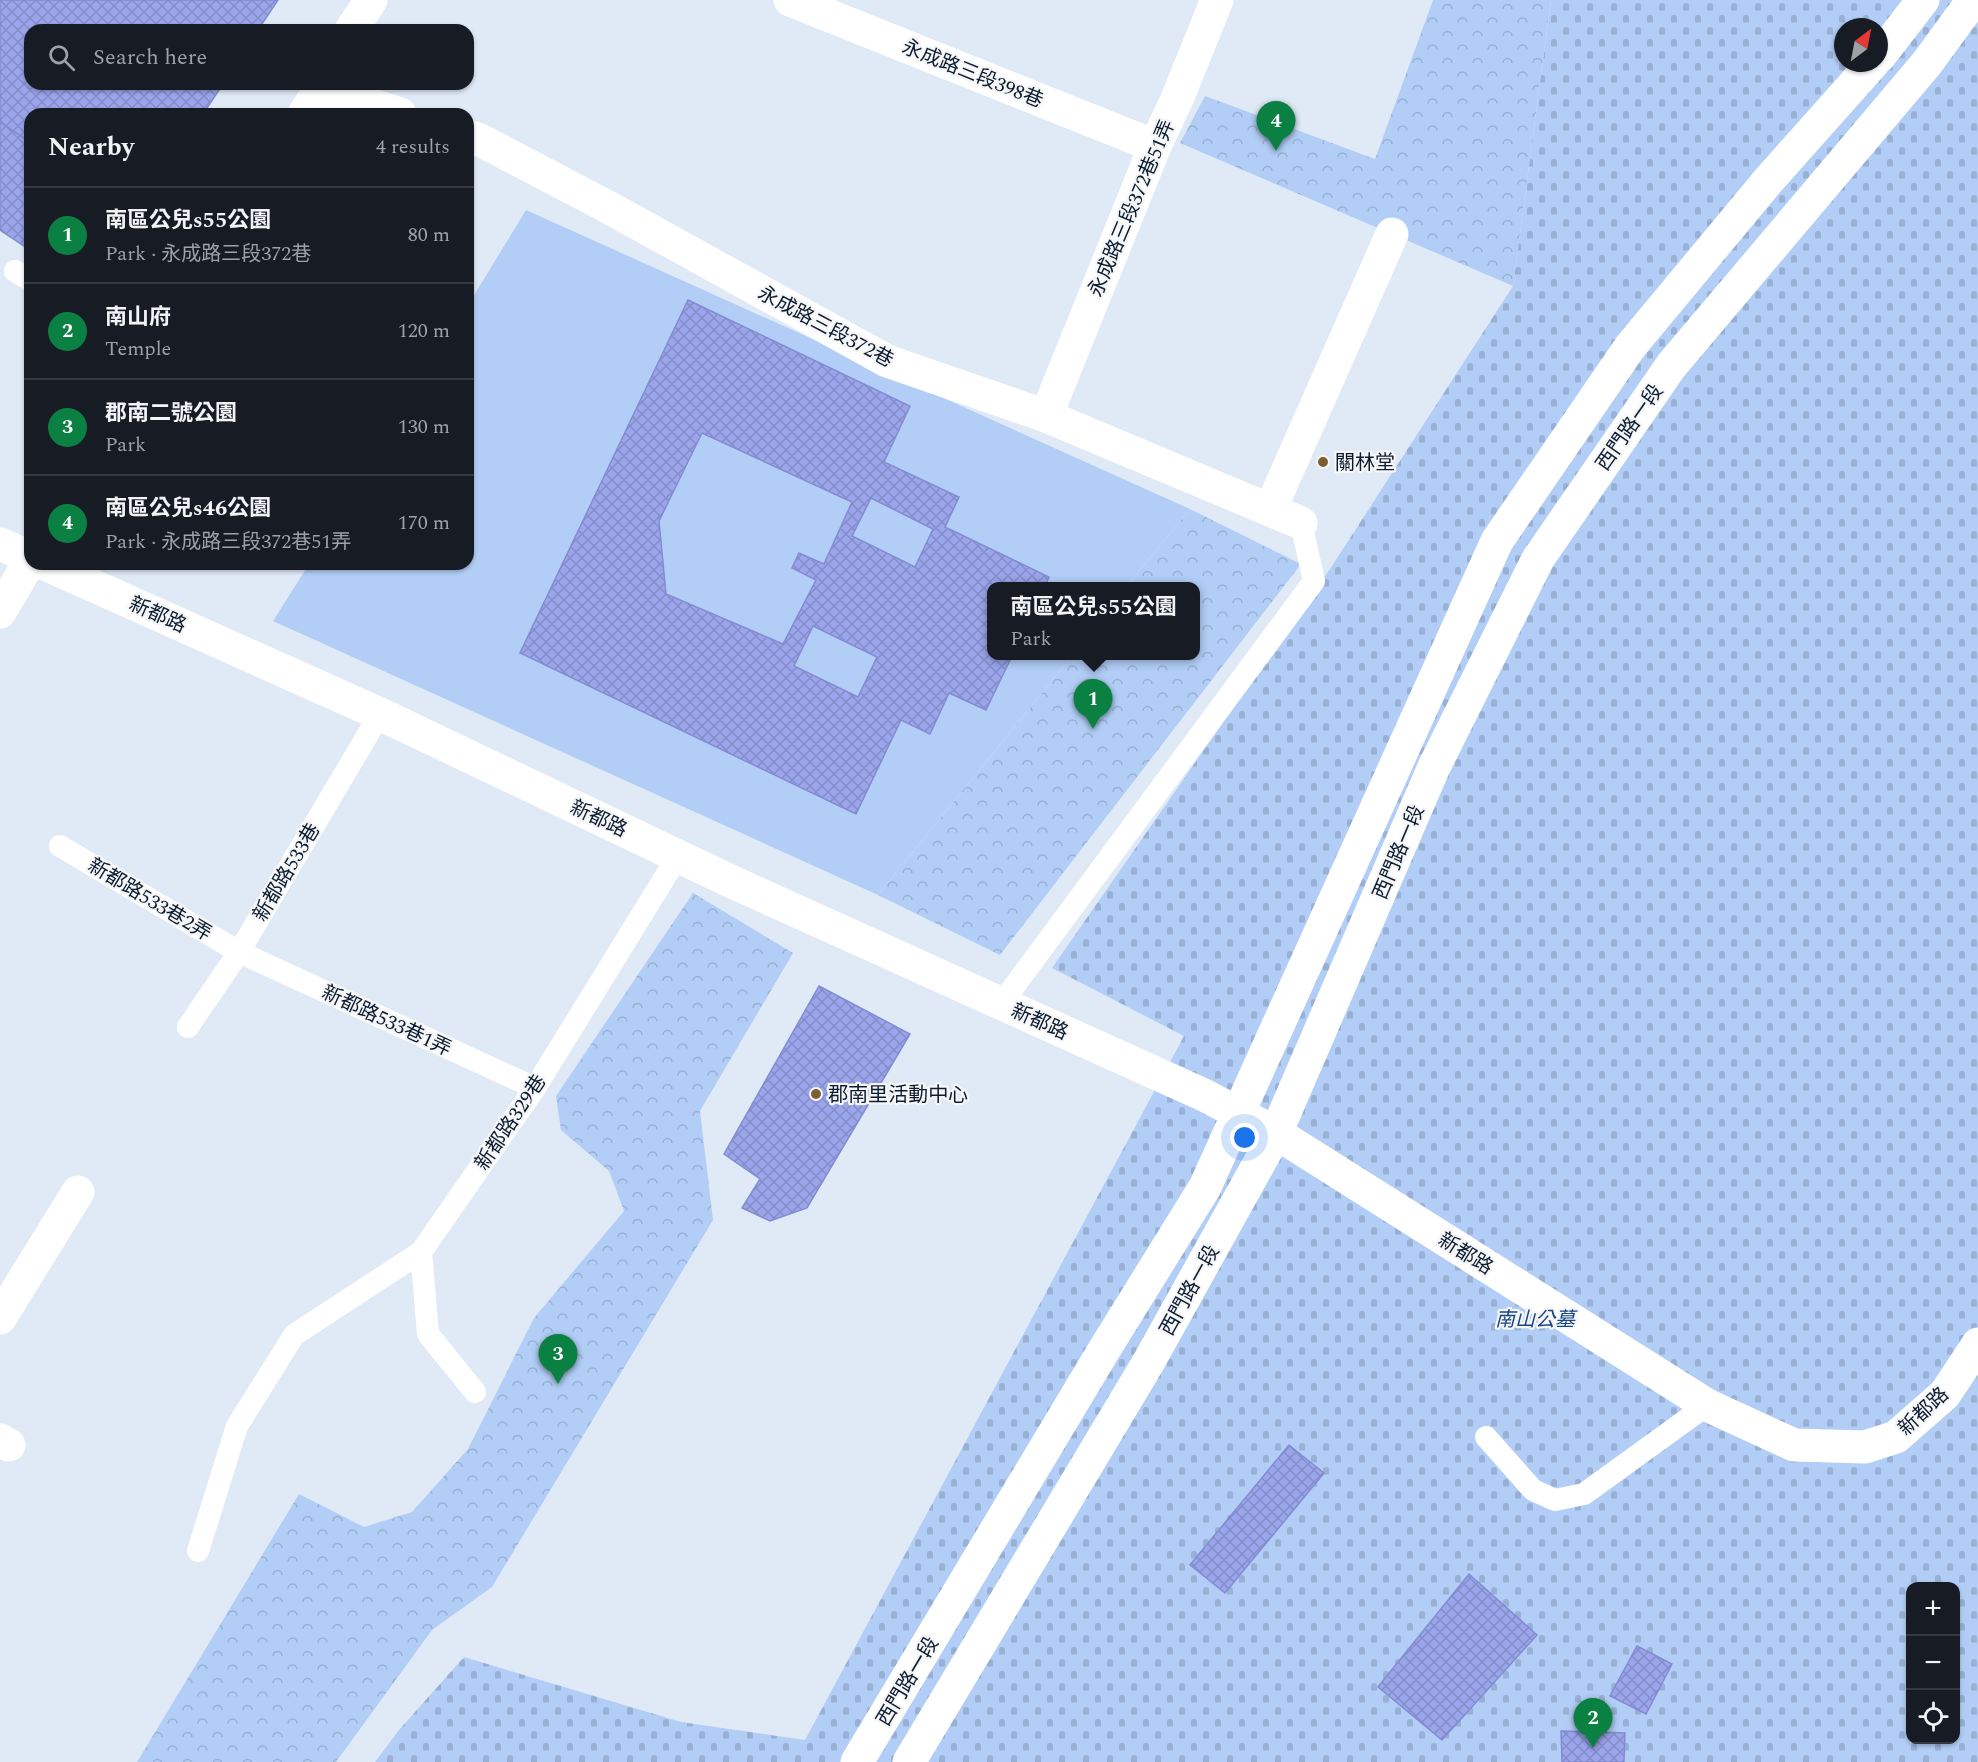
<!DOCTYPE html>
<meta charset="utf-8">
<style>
:root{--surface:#171b24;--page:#20242c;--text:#f1f3f6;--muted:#9ea1a6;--line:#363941;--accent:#0b8043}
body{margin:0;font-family:Spectral,"Noto Sans TC",serif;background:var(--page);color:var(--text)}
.controls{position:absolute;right:18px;bottom:18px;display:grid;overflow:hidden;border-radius:12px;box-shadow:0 2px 4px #0004}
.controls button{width:54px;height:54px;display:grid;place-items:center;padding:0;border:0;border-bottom:2px solid var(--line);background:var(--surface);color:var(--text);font:30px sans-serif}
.compass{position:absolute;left:1834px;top:18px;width:54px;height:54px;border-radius:50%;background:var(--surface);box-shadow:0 2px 4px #0004;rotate:32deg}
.you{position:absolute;left:1245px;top:1138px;width:21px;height:21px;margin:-15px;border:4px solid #fff;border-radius:50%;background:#1a73e8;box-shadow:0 0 0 9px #1a73e833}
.badge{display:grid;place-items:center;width:39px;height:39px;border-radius:50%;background:var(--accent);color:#fff;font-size:20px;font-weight:700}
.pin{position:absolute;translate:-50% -50px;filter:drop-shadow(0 2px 3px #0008)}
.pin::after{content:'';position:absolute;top:32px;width:21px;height:18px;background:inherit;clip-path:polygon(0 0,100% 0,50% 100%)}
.popup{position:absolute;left:987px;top:582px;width:213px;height:78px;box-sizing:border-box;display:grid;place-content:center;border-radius:12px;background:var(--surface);filter:drop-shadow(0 2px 4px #0005);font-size:20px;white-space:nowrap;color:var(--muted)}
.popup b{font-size:22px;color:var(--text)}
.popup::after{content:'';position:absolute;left:50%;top:100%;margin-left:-12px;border:12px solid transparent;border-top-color:var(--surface)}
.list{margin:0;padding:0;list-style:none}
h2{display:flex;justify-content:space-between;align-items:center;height:78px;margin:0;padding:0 24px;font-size:26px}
h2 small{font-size:20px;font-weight:400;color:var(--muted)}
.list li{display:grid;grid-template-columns:39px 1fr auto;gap:18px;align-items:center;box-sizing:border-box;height:96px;padding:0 24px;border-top:2px solid var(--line)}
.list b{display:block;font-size:22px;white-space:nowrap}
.list p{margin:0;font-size:20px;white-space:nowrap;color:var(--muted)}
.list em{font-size:20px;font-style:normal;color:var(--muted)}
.icon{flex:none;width:33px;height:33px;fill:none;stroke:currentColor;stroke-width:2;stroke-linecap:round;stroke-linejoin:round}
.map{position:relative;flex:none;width:1978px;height:1762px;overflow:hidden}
.search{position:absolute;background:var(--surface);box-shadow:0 2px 4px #0004;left:24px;top:24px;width:450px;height:66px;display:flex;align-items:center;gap:15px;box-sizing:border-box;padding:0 21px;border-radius:18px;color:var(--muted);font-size:22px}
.panel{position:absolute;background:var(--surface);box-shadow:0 2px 4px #0004;left:24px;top:108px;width:450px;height:462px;border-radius:18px}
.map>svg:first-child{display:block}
</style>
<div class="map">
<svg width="1978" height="1762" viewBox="0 0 1978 1762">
<defs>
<pattern id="forest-crowns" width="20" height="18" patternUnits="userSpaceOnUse" patternTransform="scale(1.5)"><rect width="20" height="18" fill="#b2cef7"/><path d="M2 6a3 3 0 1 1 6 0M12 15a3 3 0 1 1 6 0" fill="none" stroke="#98b0d4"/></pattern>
<pattern id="cemetery-stones" width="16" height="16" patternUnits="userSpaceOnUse" patternTransform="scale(1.5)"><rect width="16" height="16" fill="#b2cef7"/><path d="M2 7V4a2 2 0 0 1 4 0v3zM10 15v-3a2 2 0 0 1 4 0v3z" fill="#98b0d4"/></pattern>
<pattern id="building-cross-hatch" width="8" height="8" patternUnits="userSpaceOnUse" patternTransform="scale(1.5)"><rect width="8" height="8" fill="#9ba5eb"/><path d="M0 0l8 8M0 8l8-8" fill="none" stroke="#848dca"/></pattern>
</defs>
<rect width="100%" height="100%" fill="#e0eaf7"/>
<!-- grass -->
<path fill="#b2cef7" d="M526,210L1190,509L1127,586H991V656H1072L878,895L273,621L309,564H468V305Z"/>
<!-- forest -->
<path fill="url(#forest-crowns)" d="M1433,0H1551L1513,286L1180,143L1205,96L1375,159Z
M1190,509L1301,564L1000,955L878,895L1072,656H1195V586H1127Z
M693,893L793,953L700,1111L713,1220L492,1587L432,1630L336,1762H137L299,1494L364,1527L412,1512L468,1449L534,1318L624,1211L609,1171L561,1130L556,1096Z"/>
<!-- cemetery -->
<path fill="url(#cemetery-stones)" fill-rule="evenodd" d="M1551,0H1978V1762H375L399,1730L464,1657L681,1722L805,1740L1184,1036L1052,968L1332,566L1513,286ZM1843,27H1879V63H1843ZM1910,1586H1956V1740H1910Z"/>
<!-- building -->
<path fill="url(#building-cross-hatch)" stroke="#838cd1" stroke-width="1.5" fill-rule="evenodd" d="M0,0H278L258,30H30V84H223L203,114H30V142L0,122Z
M0,122L30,142V250L0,230Z
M688,300L910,406L884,462L959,497L945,527L1049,577L1045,586H991V656H1012L986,710L949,693L930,734L901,720L856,814L520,653ZM702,433L852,502L824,564L799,553L792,568L816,580L783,644L666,594L659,521ZM871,498L933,529L915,567L852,536ZM813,626L877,657L858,697L794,666Z
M819,986L910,1034L807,1208L770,1221L742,1208L760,1179L724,1154Z
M1289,1445L1324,1473L1225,1593L1190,1565Z
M1469,1574L1537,1635L1442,1740L1378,1687Z
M1637,1646L1672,1664L1646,1714L1610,1696Z
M1561,1731L1625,1733L1624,1762H1562Z"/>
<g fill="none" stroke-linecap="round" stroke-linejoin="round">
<!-- lane -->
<path stroke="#fff" stroke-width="22" d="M15,271L30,280
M60,846L239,952L535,1088
M1001,1004L1314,581L1301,523
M188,1027L239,952L380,714
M475,1392L428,1334L421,1252L535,1088L678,856
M1486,1437L1533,1490L1555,1500L1584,1494L1707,1405
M198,1551L237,1426L294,1335L421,1252"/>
<!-- street -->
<path stroke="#fff" stroke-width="33" d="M790,0L1155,146
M320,88L400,114
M468,136L480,140L608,207L887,361L1046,416L1301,523
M1046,416L1155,146L1177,99L1217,0
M1270,510L1392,234
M0,1318L78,1192
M0,1440L9,1445"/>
<!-- secondary -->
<path stroke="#fff" stroke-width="33" d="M351,30L371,0
M1879,57L1923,0
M304,114L323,84
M0,544L30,557
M45,564L380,714L728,880L1204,1095L1276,1133L1707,1405L1794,1445L1865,1447L1896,1437L1945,1394L1978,1344
M0,612L30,561
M857,1762L1104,1350L1205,1187L1497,541L1630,347L1767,182L1873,63
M909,1762L1148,1363L1276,1133L1434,767L1538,559L1671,366L1927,63L1973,0"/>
</g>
<!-- markers -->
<g fill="#7c6033" stroke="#f6f6f6" stroke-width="2">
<circle cx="1323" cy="462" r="6"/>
<circle cx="816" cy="1094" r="6"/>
</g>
<g text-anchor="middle" stroke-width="4.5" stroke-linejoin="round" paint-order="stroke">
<!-- street labels -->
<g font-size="20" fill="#0a1b32" stroke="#f6f6f6">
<text transform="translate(973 73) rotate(22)" y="7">永成路三段398巷</text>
<text transform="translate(1131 208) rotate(-67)" y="7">永成路三段372巷51弄</text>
<text transform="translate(826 326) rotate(28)" y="7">永成路三段372巷</text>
<text transform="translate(1629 427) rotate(-55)" y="7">西門路一段</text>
<text transform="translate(158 614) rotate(24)" y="7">新都路</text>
<text transform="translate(599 818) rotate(25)" y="7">新都路</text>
<text transform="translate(1398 852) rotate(-67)" y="7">西門路一段</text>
<text transform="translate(286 872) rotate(-59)" y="7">新都路533巷</text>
<text transform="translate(150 899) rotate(31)" y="7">新都路533巷2弄</text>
<text transform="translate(387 1020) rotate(25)" y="7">新都路533巷1弄</text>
<text transform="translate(1040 1021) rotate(24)" y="7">新都路</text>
<text transform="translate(510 1122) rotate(-56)" y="7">新都路329巷</text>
<text transform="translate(1466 1253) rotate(32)" y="7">新都路</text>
<text transform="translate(1189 1290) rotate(-61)" y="7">西門路一段</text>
<text transform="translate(1923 1411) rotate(-43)" y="7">新都路</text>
<text transform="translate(907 1681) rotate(-59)" y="7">西門路一段</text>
</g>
<!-- poi labels -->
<g font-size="20" fill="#0a1b32" stroke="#f6f6f6" text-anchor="start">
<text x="1335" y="469">關林堂</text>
<text x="828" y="1101">郡南里活動中心</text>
</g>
<!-- park labels -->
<g font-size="20" font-style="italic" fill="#174687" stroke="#f6f6f6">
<text x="1535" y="1326">南山公墓</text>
</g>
</g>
</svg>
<div class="controls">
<button>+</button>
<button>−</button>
<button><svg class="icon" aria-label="locate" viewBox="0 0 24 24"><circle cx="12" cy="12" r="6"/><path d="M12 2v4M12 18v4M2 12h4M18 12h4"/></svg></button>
</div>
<svg class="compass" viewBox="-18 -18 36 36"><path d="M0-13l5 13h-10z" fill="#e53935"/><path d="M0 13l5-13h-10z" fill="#9ea1a6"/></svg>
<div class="you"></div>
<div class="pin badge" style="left:1093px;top:729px">1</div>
<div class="popup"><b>南區公兒s55公園</b>Park</div>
<div class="pin badge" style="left:1593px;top:1748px">2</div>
<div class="pin badge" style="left:558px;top:1384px">3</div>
<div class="pin badge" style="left:1276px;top:151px">4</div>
<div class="search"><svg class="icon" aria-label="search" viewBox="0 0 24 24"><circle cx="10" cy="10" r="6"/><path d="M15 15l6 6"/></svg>Search here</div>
<section class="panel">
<h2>Nearby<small>4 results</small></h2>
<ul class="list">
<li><span class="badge">1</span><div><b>南區公兒s55公園</b><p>Park · 永成路三段372巷</p></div><em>80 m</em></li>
<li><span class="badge">2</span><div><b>南山府</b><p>Temple</p></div><em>120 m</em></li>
<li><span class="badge">3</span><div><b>郡南二號公園</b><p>Park</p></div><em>130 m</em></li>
<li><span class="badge">4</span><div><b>南區公兒s46公園</b><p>Park · 永成路三段372巷51弄</p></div><em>170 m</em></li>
</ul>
</section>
</div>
